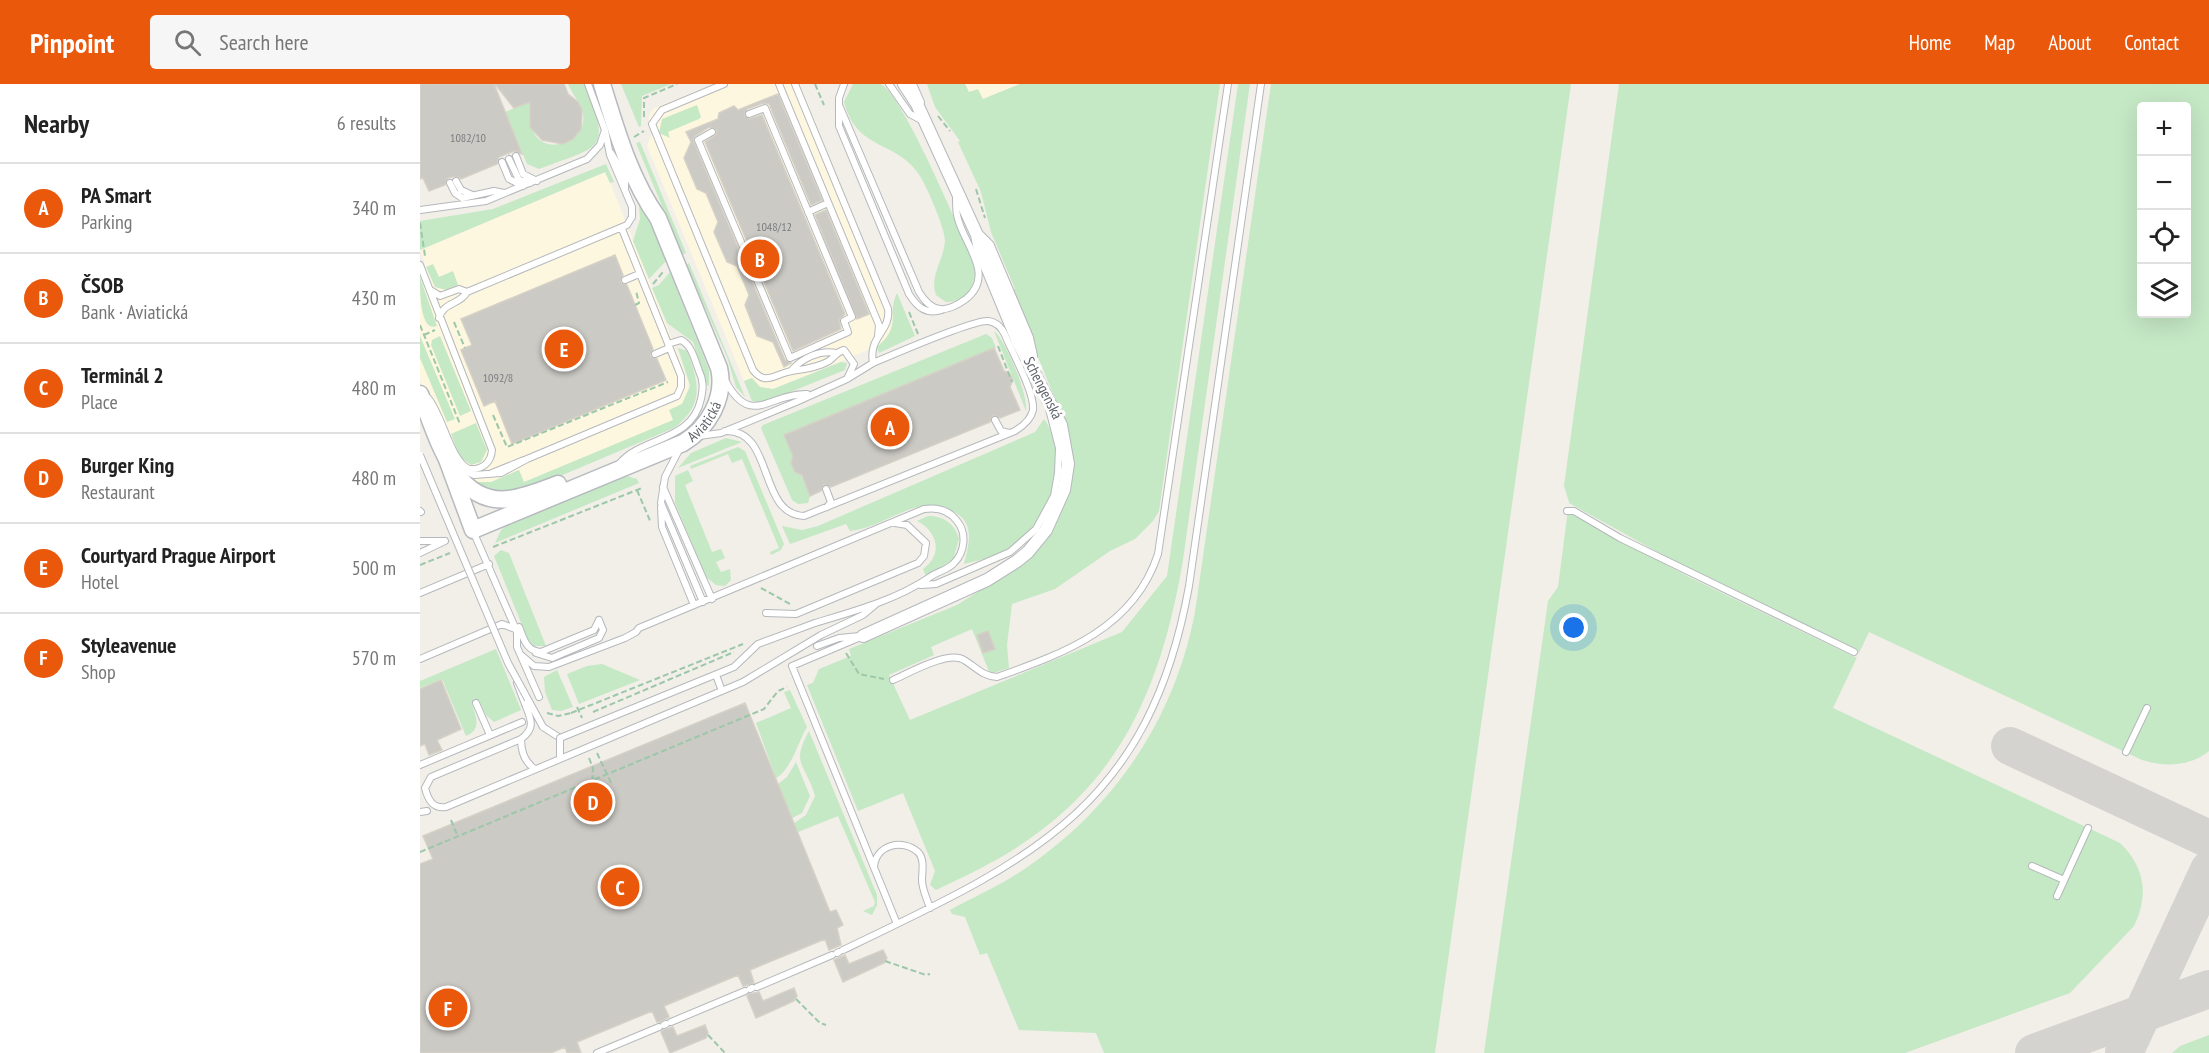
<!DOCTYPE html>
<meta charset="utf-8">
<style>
:root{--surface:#fff;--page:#f6f6f6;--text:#222;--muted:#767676;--line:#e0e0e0;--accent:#ea580c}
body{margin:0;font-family:"PT Sans Narrow",sans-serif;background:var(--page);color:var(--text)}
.controls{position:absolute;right:18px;top:18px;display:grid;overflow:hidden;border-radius:6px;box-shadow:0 6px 24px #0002}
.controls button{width:54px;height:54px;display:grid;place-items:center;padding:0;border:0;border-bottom:2px solid var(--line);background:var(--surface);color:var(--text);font:30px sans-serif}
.you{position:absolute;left:1154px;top:544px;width:21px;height:21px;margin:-15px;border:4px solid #fff;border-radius:50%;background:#1a73e8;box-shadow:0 0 0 9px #1a73e833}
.badge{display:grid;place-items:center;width:39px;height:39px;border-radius:50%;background:var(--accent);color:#fff;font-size:20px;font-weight:700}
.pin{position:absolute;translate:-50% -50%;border:3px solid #fff;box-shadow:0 2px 6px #0006}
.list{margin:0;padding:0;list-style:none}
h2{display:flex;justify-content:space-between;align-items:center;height:78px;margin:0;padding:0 24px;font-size:26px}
h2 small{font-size:20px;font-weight:400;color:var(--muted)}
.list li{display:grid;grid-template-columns:39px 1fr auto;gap:18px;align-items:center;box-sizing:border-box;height:90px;padding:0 24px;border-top:2px solid var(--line)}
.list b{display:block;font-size:22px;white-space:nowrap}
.list p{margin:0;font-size:20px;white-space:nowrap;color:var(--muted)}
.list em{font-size:20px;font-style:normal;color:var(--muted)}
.icon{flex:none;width:33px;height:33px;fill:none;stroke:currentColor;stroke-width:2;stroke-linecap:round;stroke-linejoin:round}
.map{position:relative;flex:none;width:1789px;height:969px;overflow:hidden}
header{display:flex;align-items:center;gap:36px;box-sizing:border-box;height:84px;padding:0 30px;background:var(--accent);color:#fff}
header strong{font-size:28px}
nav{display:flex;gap:33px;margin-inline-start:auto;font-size:21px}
.search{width:420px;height:54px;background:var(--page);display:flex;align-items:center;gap:15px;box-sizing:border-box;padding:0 21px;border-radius:6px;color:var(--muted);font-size:22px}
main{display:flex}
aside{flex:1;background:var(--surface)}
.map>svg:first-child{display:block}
</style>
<header>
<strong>Pinpoint</strong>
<div class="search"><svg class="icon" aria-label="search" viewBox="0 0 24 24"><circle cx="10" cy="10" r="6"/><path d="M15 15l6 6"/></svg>Search here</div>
<nav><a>Home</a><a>Map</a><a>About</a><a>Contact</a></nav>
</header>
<main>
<aside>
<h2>Nearby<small>6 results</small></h2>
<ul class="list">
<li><span class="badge">A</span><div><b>PA Smart</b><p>Parking</p></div><em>340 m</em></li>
<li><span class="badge">B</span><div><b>ČSOB</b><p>Bank · Aviatická</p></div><em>430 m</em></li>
<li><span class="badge">C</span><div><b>Terminál 2</b><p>Place</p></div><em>480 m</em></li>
<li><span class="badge">D</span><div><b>Burger King</b><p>Restaurant</p></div><em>480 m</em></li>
<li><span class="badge">E</span><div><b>Courtyard Prague Airport</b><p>Hotel</p></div><em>500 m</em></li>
<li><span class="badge">F</span><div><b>Styleavenue</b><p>Shop</p></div><em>570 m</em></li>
</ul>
</aside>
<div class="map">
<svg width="1789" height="969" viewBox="0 0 1789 969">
<rect width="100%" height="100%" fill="#f1efe8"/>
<!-- commercial -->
<path fill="#fef7e0" d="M294,0H380L474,232L470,250L458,262L353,305L340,303L332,294L324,297L227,62L232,49L228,41L229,32L234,24Z
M545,0H600L563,15L549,8Z
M186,88L269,298L268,311L262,320L250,327L254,336L104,398L99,386L71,398H54L35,381L0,297V186L6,183L0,166Z"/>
<!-- green -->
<path fill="#c5e8c5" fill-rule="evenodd" d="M148,0H165C192,68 181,61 119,85L107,80L85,28L114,16C113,25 110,37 112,45C122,74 168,59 163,30C161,19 152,10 148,0Z
M201,0H251L222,12L221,42L219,43Z
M433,0C441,0 453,0 460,0C481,6 545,157 555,184C556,202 546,218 526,218L516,211C509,193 524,175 525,157C525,144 506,100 498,89C475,56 437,67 424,18Z
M507,0H545L549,8L558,5L563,15L600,0H800L739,427L733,437L715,455L690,467L635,505L592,520L587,561L589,584L570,590L552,545L511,563L514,571L469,591L490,636L702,548L747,492L818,0H830L763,476C744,588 709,685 612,753C582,775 549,790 516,806L510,801L515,787L483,709L438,727L387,601L393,599L399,585L431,572L429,565L537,521L580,494L614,470L627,456L645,418L648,407L647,344L591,207L595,205L571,148L561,108L538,58L540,57L515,23Z
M851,0H1151L1015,969H684L676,949L599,946L567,869L560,871L545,833L532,830L530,826C556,812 583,800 606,784C695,723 755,634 775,528Z
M1199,0H1789V667C1769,683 1745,683 1722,676L1449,548L1413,624L1700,759C1725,783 1729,811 1714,842L1650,909L1485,969H1064L1128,517L1138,503L1149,418L1144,402ZM1722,22H1766V230H1722ZM1149,419L1272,487L1439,568L1437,574L1269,493L1151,430H1147Z
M277,21L281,33L279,35L248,48L250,54L239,49L242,35Z
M220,58L266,169L262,171L216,59Z
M200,65L246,177L229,195L213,157L220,135L219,119Z
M186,80L194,98L190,99L185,88L0,166V137L73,125Z
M269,179L325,313L316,303L307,273L266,181Z
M13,180L19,193L33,187L38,201L26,206L15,203L6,183Z
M250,188L289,286V302L287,301L273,258L247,239L232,204L239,201Z
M0,193L17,242C0,249 0,208 0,193Z
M477,209L495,252L459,269L457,263C483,240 466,233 477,209Z
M574,247C586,256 609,313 606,327Z
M566,250L572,254L576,264L365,350L374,374L371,379L375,388L380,389L390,412L388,419L378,420L372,416L341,344L343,341Z
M0,252L35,335L27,338L0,274Z
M20,252L51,327L40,332L11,261L12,256Z
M258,264L267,267C279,298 285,321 254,344L107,406L82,412L54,398H71L99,386L104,398L253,336L249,326L262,320L270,302Z
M421,278L427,279L425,286L343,319L332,317L324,297L332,294L340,303L353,305Z
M624,335C652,373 629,439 592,463C577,473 560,476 544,480C548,463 556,441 536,429C498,406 471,442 430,447L426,440L370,460L362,442L382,446L398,442L606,352L615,348Z
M56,339L67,366L61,378L51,381L40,373L31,350Z
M306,354L322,358L258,384L271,369Z
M318,363L325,367L364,460L361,466L351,471L350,468L359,464L322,375L312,379L308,370L271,385L270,382Z
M268,386L273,397L265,401L292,468L301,465L305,474L296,478L301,488L310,485L311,496L305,502L296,501L286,493L255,419V392Z
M207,392L217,395L219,399L75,459L81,446L89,440Z
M508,432C524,432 535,440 539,455L533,476L506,492L503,485C524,470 517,447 497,437Z
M81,466L89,469L126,562H114L108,556L74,472Z
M76,565L101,626L74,638L66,631L59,616L52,620C56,633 62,645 46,652L22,595L0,604V597Z
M182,580L220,596L159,620L147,590L167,582Z
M137,586L153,623L141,627L132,626L125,608L124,593Z
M370,606L387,643C378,658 371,686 356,694L336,639L371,624L364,608Z
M389,647L457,811V821L452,831L443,827L454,822L455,818L418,732L378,748L374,739L386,731L395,712C386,680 370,681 389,647Z
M376,678L390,712L382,729L372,734L358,700L367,693Z
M1789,951V969H1752L1760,962Z"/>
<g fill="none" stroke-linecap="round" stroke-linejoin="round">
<!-- taxiway -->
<path stroke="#d4d3d0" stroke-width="38" d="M1590,662L1789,755
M1614,969L1789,905
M1704,969L1789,786"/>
</g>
<!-- building -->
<path fill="#cccac5" stroke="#d6d1c6" stroke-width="1.5" d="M0,0H74L102,70L94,67L79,73L77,80L41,95L37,92L28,94L25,101L9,107L3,94L0,95Z
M75,0H144L148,10L158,18L162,26L161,45L153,55L143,60L122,56L110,43V18L94,24Z
M358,10L402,116L391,121L349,20L343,19L327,25L324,31L329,35L342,31L425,230L419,236L421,245L373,267L285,58L296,51L297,46L289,43L275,52L273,56L365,276L371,279L364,283L353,258L337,252L325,221L329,211L317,182L307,178L294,148L298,138L286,109L277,105L264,74L271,58L266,48L298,35L299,29L314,22L318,26Z
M406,126L449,230L437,235L395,131Z
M195,171L203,191L200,198L207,201L233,265L230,272L237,275L246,296L92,360L75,317L64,322L41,266L52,261L41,235Z
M574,264L584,287L590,290L593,296L590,303L600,326L580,334L573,331L570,338L411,403L404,400L401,407L390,412L382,391L375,388L371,379L373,372L364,351Z
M568,547L575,565L563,569L557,551Z
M21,596L41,645L17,656L22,666L9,671L5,660L0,662V605Z
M325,619L410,828L416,826L423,841L417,844L421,861L409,866L405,855L330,886L334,899L323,902L318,891L244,922L249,933L240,938H237L232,927L157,958L161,969H147L145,963L131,969H0V780L13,775L3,752Z
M463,866L467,874L464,879L423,898L414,876L425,871L429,880Z
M374,904L377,912L374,917L336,934L327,912L329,910L339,908L343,917Z
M285,941L288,949L286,954L250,969L241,948L243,946L253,943L257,952Z"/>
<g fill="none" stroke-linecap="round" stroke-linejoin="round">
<!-- service casing -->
<g stroke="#b5b8bc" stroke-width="8">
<path id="service" d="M304,0L242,26L232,40L333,286C346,303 356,289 372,287C384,285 397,284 409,277C415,273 416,268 424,266L434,280L427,295
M359,0L459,241L458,252
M424,0L419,14V42L489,210C497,223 506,231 522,226
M469,0L490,30L503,37
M493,0L501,18
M419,21L499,208C504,216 510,224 520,225C528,226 539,220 546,215C577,190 542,159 537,131C536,126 536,119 536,113
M292,48L278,56L370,274L428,248L424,237L432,233L345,24L329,30
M191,69L205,92V105
M96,72L103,90L117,97
M89,75L99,96L110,99
M82,78L89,95L103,102
M36,97L41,106L52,111
M30,99L35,109L42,114L74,107L84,109
M0,126L66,117L167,75L180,61L185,46L168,0
M388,128L408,119
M0,181L72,366C71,379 62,386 49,385C30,376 23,332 8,314
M205,196L219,190
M12,207L20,212L39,205L47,208C40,221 23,218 19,234
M47,208L207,141L212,133V123L190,71L185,46
M235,270L249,264
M371,287C382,274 399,266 416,269
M305,296C331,345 349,309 387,310
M575,336L581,347L589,349
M305,347C355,345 337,430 384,432L595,347C603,342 611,336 613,326C615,309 592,268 585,251C582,244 576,238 568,237C552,236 472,271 453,279C448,252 471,248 468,225L375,0
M279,352L301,349L376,318L427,295L453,279
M259,366L245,393L241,419L283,518
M39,378L44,386L54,391L81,389L107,375L257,312L261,303V292L202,145
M200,379C223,352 272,358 281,315C283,305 284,297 279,287C275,277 272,261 261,256L248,260
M72,389L104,376
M243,403L292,515
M406,405L411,418L407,423
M241,423L242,443L274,521
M0,427L1,428
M1147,427H1154L1200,454L1434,568
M53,447L97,548V563L119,613
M0,457H24
M0,469L25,457
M501,501L516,500L590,468L616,445L634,412L638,389L639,364L629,325
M0,509L69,480
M346,529L376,530L498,479L504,472L506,459L487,441L475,439
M99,543C104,555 106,567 121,568L174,546L179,536
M401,551L443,531L455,521
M443,552L372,582L477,840
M397,562L419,554L440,552
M116,569L132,574L179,554L183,546L179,536
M101,571L114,582L129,583L205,554L216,548L219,544L504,425C517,423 529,426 537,437C547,449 545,468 534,479C528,486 518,487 510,493C476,516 435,527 395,539
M0,575L82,540L95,545
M473,596C489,589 529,566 544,576C556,583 562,592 577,593C645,569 714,544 738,470L808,0
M97,599L105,620
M56,619L70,651
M123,643L140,654
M1706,668L1727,624
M0,681L102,638
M0,728L7,727
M1612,782L1644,796
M454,783C456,761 482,754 498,768C505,775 502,788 502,796C502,805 507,815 510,824
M1637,812L1668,744
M423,866C609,777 729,725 769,502L841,0
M417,869L419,868
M337,903L412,871
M330,905L332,904
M251,938L325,907
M244,941L246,940
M177,969L239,943"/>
</g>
<!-- minor casing -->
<g stroke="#b5b8bc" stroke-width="14">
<path id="minor" d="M557,151L568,162L607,254L611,272
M443,552L567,496L597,477L608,468L626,446L644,406L648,380L641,341L598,258L560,166L557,151L497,20L484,0"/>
</g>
<!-- secondary casing -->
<g stroke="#b6babf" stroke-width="19">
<g id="secondary">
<path d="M0,310C16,348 33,422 89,415C105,413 122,406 138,400"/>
<path id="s1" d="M25,370L53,446L263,359C288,344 306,314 299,284L238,134C210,95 196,45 182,0"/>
</g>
</g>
<!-- path -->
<path stroke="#9cc7a9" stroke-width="2" stroke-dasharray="6 3" stroke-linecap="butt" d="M395,0L404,21
M518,32L530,47
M224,33V14L257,0
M214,53L224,47
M556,105L565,134
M0,139L5,172
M233,200L243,188
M215,221L219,219L216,207
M489,228L498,250
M34,238L45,264
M0,241L40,340
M4,251L15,246
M578,262L592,298
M73,331L87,363L248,298
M217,406L231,439
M73,463L222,404
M0,481L30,469
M341,504L370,520
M426,569L439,590L464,595
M157,623L162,634
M173,628L314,568
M177,669L192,701
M31,736L38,753
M0,768L344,625L358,607L367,603
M465,877L506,891L510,890
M376,915L400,939L406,941
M288,951L305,969"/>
<!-- service -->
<use href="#service" stroke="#fff" stroke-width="6"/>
<!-- minor -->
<use href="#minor" stroke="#fff" stroke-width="12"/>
<!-- secondary -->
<use href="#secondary" stroke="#fff" stroke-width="16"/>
<!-- service-bridge casing -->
<g stroke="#b5b8bc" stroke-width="8" stroke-linecap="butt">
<path id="service-bridge" d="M0,371L88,579L123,643
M296,591L302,607
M105,620C111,635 116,644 101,655L11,693L5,704C8,716 13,725 26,723L323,598L401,551
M101,655C101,667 104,678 115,685
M140,675V654L314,583L338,560L395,539"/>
</g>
<!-- path-bridge -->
<path stroke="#9cc7a9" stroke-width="2" stroke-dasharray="6 3" stroke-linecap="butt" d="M127,629L138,632L151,629L152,631
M151,629L323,560
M169,674L173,684L172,709"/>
<!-- service-bridge -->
<use href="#service-bridge" stroke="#fff" stroke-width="6"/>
</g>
<g text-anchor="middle" stroke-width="6" stroke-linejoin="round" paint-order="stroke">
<!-- number labels -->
<g font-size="12" fill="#7a7d7f">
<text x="48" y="58">1082/10</text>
<text x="354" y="147">1048/12</text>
<text x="78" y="298">1092/8</text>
</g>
<!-- street labels -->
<g font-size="15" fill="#5f6368" stroke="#fff">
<text transform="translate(623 304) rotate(63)" y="5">Schengenská</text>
<text dy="5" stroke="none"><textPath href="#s1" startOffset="339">Aviatická</textPath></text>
</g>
</g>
</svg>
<div class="controls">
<button>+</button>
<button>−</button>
<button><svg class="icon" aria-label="locate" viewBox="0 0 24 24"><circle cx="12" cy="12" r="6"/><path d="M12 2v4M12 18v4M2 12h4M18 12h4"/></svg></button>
<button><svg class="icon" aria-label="layers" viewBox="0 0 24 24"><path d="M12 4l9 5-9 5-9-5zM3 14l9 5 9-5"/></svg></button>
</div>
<div class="you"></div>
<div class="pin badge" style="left:470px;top:343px">A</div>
<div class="pin badge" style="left:340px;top:175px">B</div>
<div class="pin badge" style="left:200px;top:803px">C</div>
<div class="pin badge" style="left:173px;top:718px">D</div>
<div class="pin badge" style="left:144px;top:265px">E</div>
<div class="pin badge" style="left:28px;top:924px">F</div>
</div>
</main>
